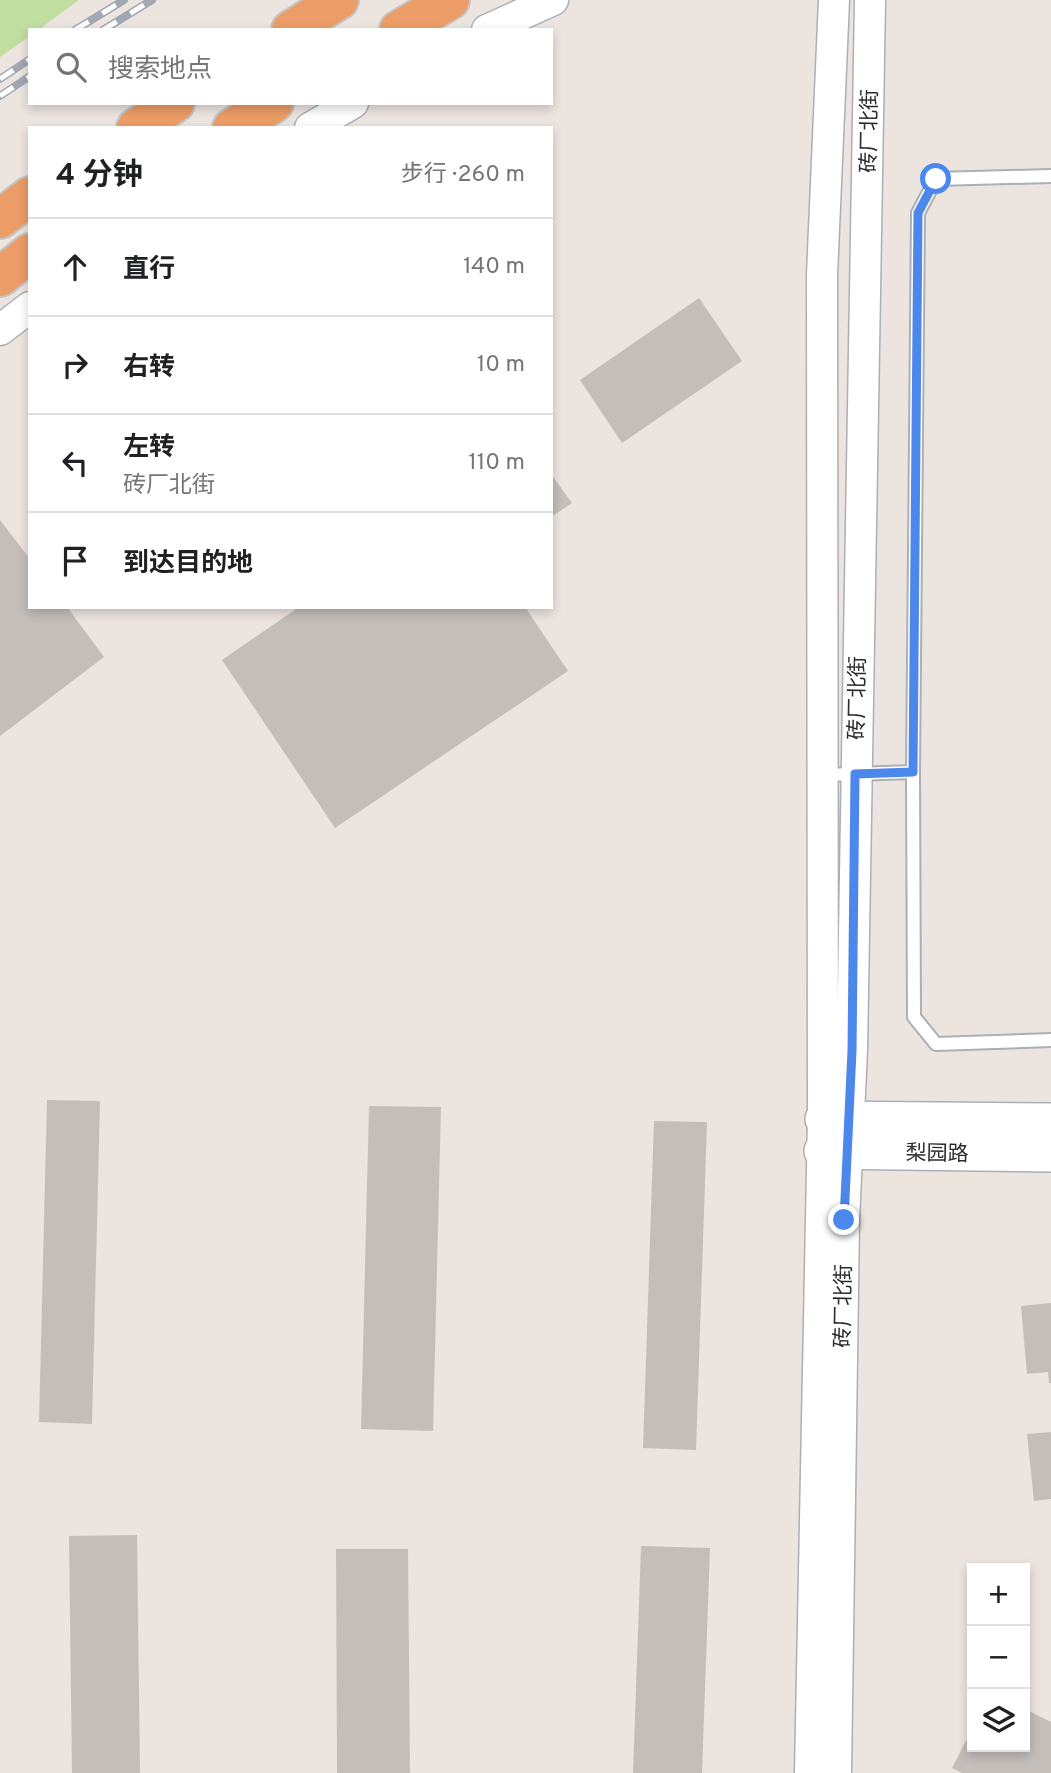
<!DOCTYPE html>
<html lang="zh">
<meta charset="utf-8">
<style>
:root{--surface:#fff;--page:#f6f6f6;--text:#202124;--muted:#757577;--line:#e0e0e0}
body{margin:0;font-family:Overpass,"Noto Sans SC",sans-serif;background:var(--page);color:var(--text)}
.controls{position:absolute;right:21px;bottom:21px;display:grid;overflow:hidden;border-radius:0px;box-shadow:0 4px 10px #0003}
.controls button{width:63px;height:63px;display:grid;place-items:center;padding:0;border:0;border-bottom:2px solid var(--line);background:var(--surface);color:var(--text);font:35px sans-serif}
.stop{position:absolute;width:21px;height:21px;margin:-16px;border:5px solid #4c87ec;border-radius:50%;background:#fff}
.stop.end{background:#4c87ec;border-color:#fff;box-shadow:0 2px 7px #0008}
.list{margin:0;padding:0;list-style:none}
h2{display:flex;justify-content:space-between;align-items:center;height:91px;margin:0;padding:0 28px;font-size:30px}
h2 small{font-size:23px;font-weight:400;color:var(--muted)}
.list li{display:grid;grid-template-columns:46px 1fr auto;gap:21px;align-items:center;box-sizing:border-box;height:98px;padding:0 28px;border-top:2px solid var(--line)}
.list b{display:block;font-size:26px;white-space:nowrap}
.list p{margin:0;font-size:23px;white-space:nowrap;color:var(--muted)}
.list em{font-size:23px;font-style:normal;color:var(--muted)}
.icon{flex:none;width:38px;height:38px;fill:none;stroke:currentColor;stroke-width:2;stroke-linecap:round;stroke-linejoin:round}
.map{position:relative;flex:none;width:1051px;height:1773px;overflow:hidden}
.search{position:absolute;background:var(--surface);box-shadow:0 4px 10px #0003;left:28px;top:28px;width:525px;height:77px;display:flex;align-items:center;gap:18px;box-sizing:border-box;padding:0 24px;border-radius:0px;color:var(--muted);font-size:26px}
.panel{position:absolute;background:var(--surface);box-shadow:0 4px 10px #0003;left:28px;top:126px;width:525px;height:483px;border-radius:0px}
.map>svg:first-child{display:block}
</style>
<div class="map">
<svg width="1051" height="1773" viewBox="0 0 1051 1773">
<rect width="100%" height="100%" fill="#ece4df"/>
<!-- green -->
<path fill="#c0de9f" d="M0,0H79L38,30H30V36L0,57Z"/>
<!-- building -->
<path fill="#c4bebb" d="M699,298L742,361L622,443L580,380Z
M551,474L572,503L551,517Z
M0,520L30,559V607H67L104,657L0,736Z
M299,607H525L568,671L335,828L222,660Z
M47,1100L100,1101L92,1424L39,1422Z
M369,1106L441,1107L433,1431L361,1429Z
M654,1121L707,1122L696,1450L643,1448Z
M1051,1303V1383H1049L1048,1372L1027,1374L1021,1306Z
M1051,1432V1499L1034,1501L1027,1434Z
M137,1535L140,1773H72L69,1536Z
M641,1546L710,1548L702,1773H633Z
M336,1549H408L410,1773H337Z
M1025,1709L1051,1722V1773H962L952,1768L972,1729V1747H1025Z"/>
<g fill="none" stroke-linecap="round" stroke-linejoin="round">
<!-- service casing -->
<g stroke="#abafb6" stroke-width="16">
<path id="service" d="M913,772L914,1017L936,1044L1051,1040
M824,775L913,772L918,213L936,179L1051,176"/>
</g>
<!-- tertiary casing -->
<g stroke="#abafb6" stroke-width="33">
<path id="tertiary" d="M487,30L553,0
M310,128L353,103
M0,330L30,307
M810,1773L823,1119L822,275L834,0
M836,1773L844,1220L852,1050L870,0"/>
</g>
<!-- secondary casing -->
<g stroke="#abafb6" stroke-width="38">
<path id="secondary" d="M823,1119L1051,1121
M822,1151L1051,1154"/>
</g>
<!-- trunk casing -->
<g stroke="#c4c4c4" stroke-width="42">
<path id="trunk" d="M291,30L339,0
M399,30L450,0
M136,128L175,103
M232,128L274,103
M0,219L30,196
M0,277L30,253"/>
</g>
<!-- service -->
<use href="#service" stroke="#fff" stroke-width="12"/>
<!-- tertiary -->
<use href="#tertiary" stroke="#fff" stroke-width="30"/>
<!-- secondary -->
<use href="#secondary" stroke="#fff" stroke-width="35"/>
<!-- trunk -->
<use href="#trunk" stroke="#ec9c67" stroke-width="38"/>
<!-- rail casing -->
<g stroke="#a1a8b4" stroke-width="8">
<path id="rail" d="M75,30L124,0
M103,30L152,0
M0,79L30,59
M0,96L30,76"/>
</g>
<!-- rail -->
<use href="#rail" stroke="#fff" stroke-width="5" stroke-dasharray="16" stroke-linecap="butt"/>
</g>
<g fill="none" stroke-linecap="round" stroke-linejoin="round">
<!-- route -->
<path stroke="#4c87ec" stroke-width="9" d="M844,1220L852,1051L855,774L913,772L918,213L936,179"/>
</g>
<g text-anchor="middle" stroke-width="5" stroke-linejoin="round" paint-order="stroke">
<!-- street labels -->
<g font-size="21" fill="#2b2b2b" stroke="#fff">
<text transform="translate(869 131) rotate(-89)" y="7">砖厂北街</text>
<text transform="translate(857 698) rotate(-89)" y="7">砖厂北街</text>
<text transform="translate(937 1153) rotate(1)" y="7">梨园路</text>
<text transform="translate(843 1306) rotate(-89)" y="7">砖厂北街</text>
</g>
</g>
</svg>
<div class="controls">
<button>+</button>
<button>−</button>
<button><svg class="icon" aria-label="layers" viewBox="0 0 24 24"><path d="M12 4l9 5-9 5-9-5zM3 14l9 5 9-5"/></svg></button>
</div>
<div class="stop" style="left:936px;top:179px"></div>
<div class="stop end" style="left:844px;top:1220px"></div>
<div class="search"><svg class="icon" aria-label="search" viewBox="0 0 24 24"><circle cx="10" cy="10" r="6"/><path d="M15 15l6 6"/></svg>搜索地点</div>
<section class="panel">
<h2>4 分钟<small>步行 · 260 m</small></h2>
<ul class="list">
<li><svg class="icon" aria-label="ahead" viewBox="0 0 24 24"><path d="M12 20V5M6 11l6-6 6 6"/></svg><div><b>直行</b></div><em>140 m</em></li>
<li><svg class="icon" aria-label="right" viewBox="0 0 24 24"><path d="M7 20v-9h11M14 6l5 5-5 5"/></svg><div><b>右转</b></div><em>10 m</em></li>
<li><svg class="icon" aria-label="left" viewBox="0 0 24 24"><path d="M17 20v-9H6M10 6l-5 5 5 5"/></svg><div><b>左转</b><p>砖厂北街</p></div><em>110 m</em></li>
<li><svg class="icon" aria-label="arrive" viewBox="0 0 24 24"><path d="M6 21V4h12l-3 4 3 4H6"/></svg><div><b>到达目的地</b></div></li>
</ul>
</section>
</div>
